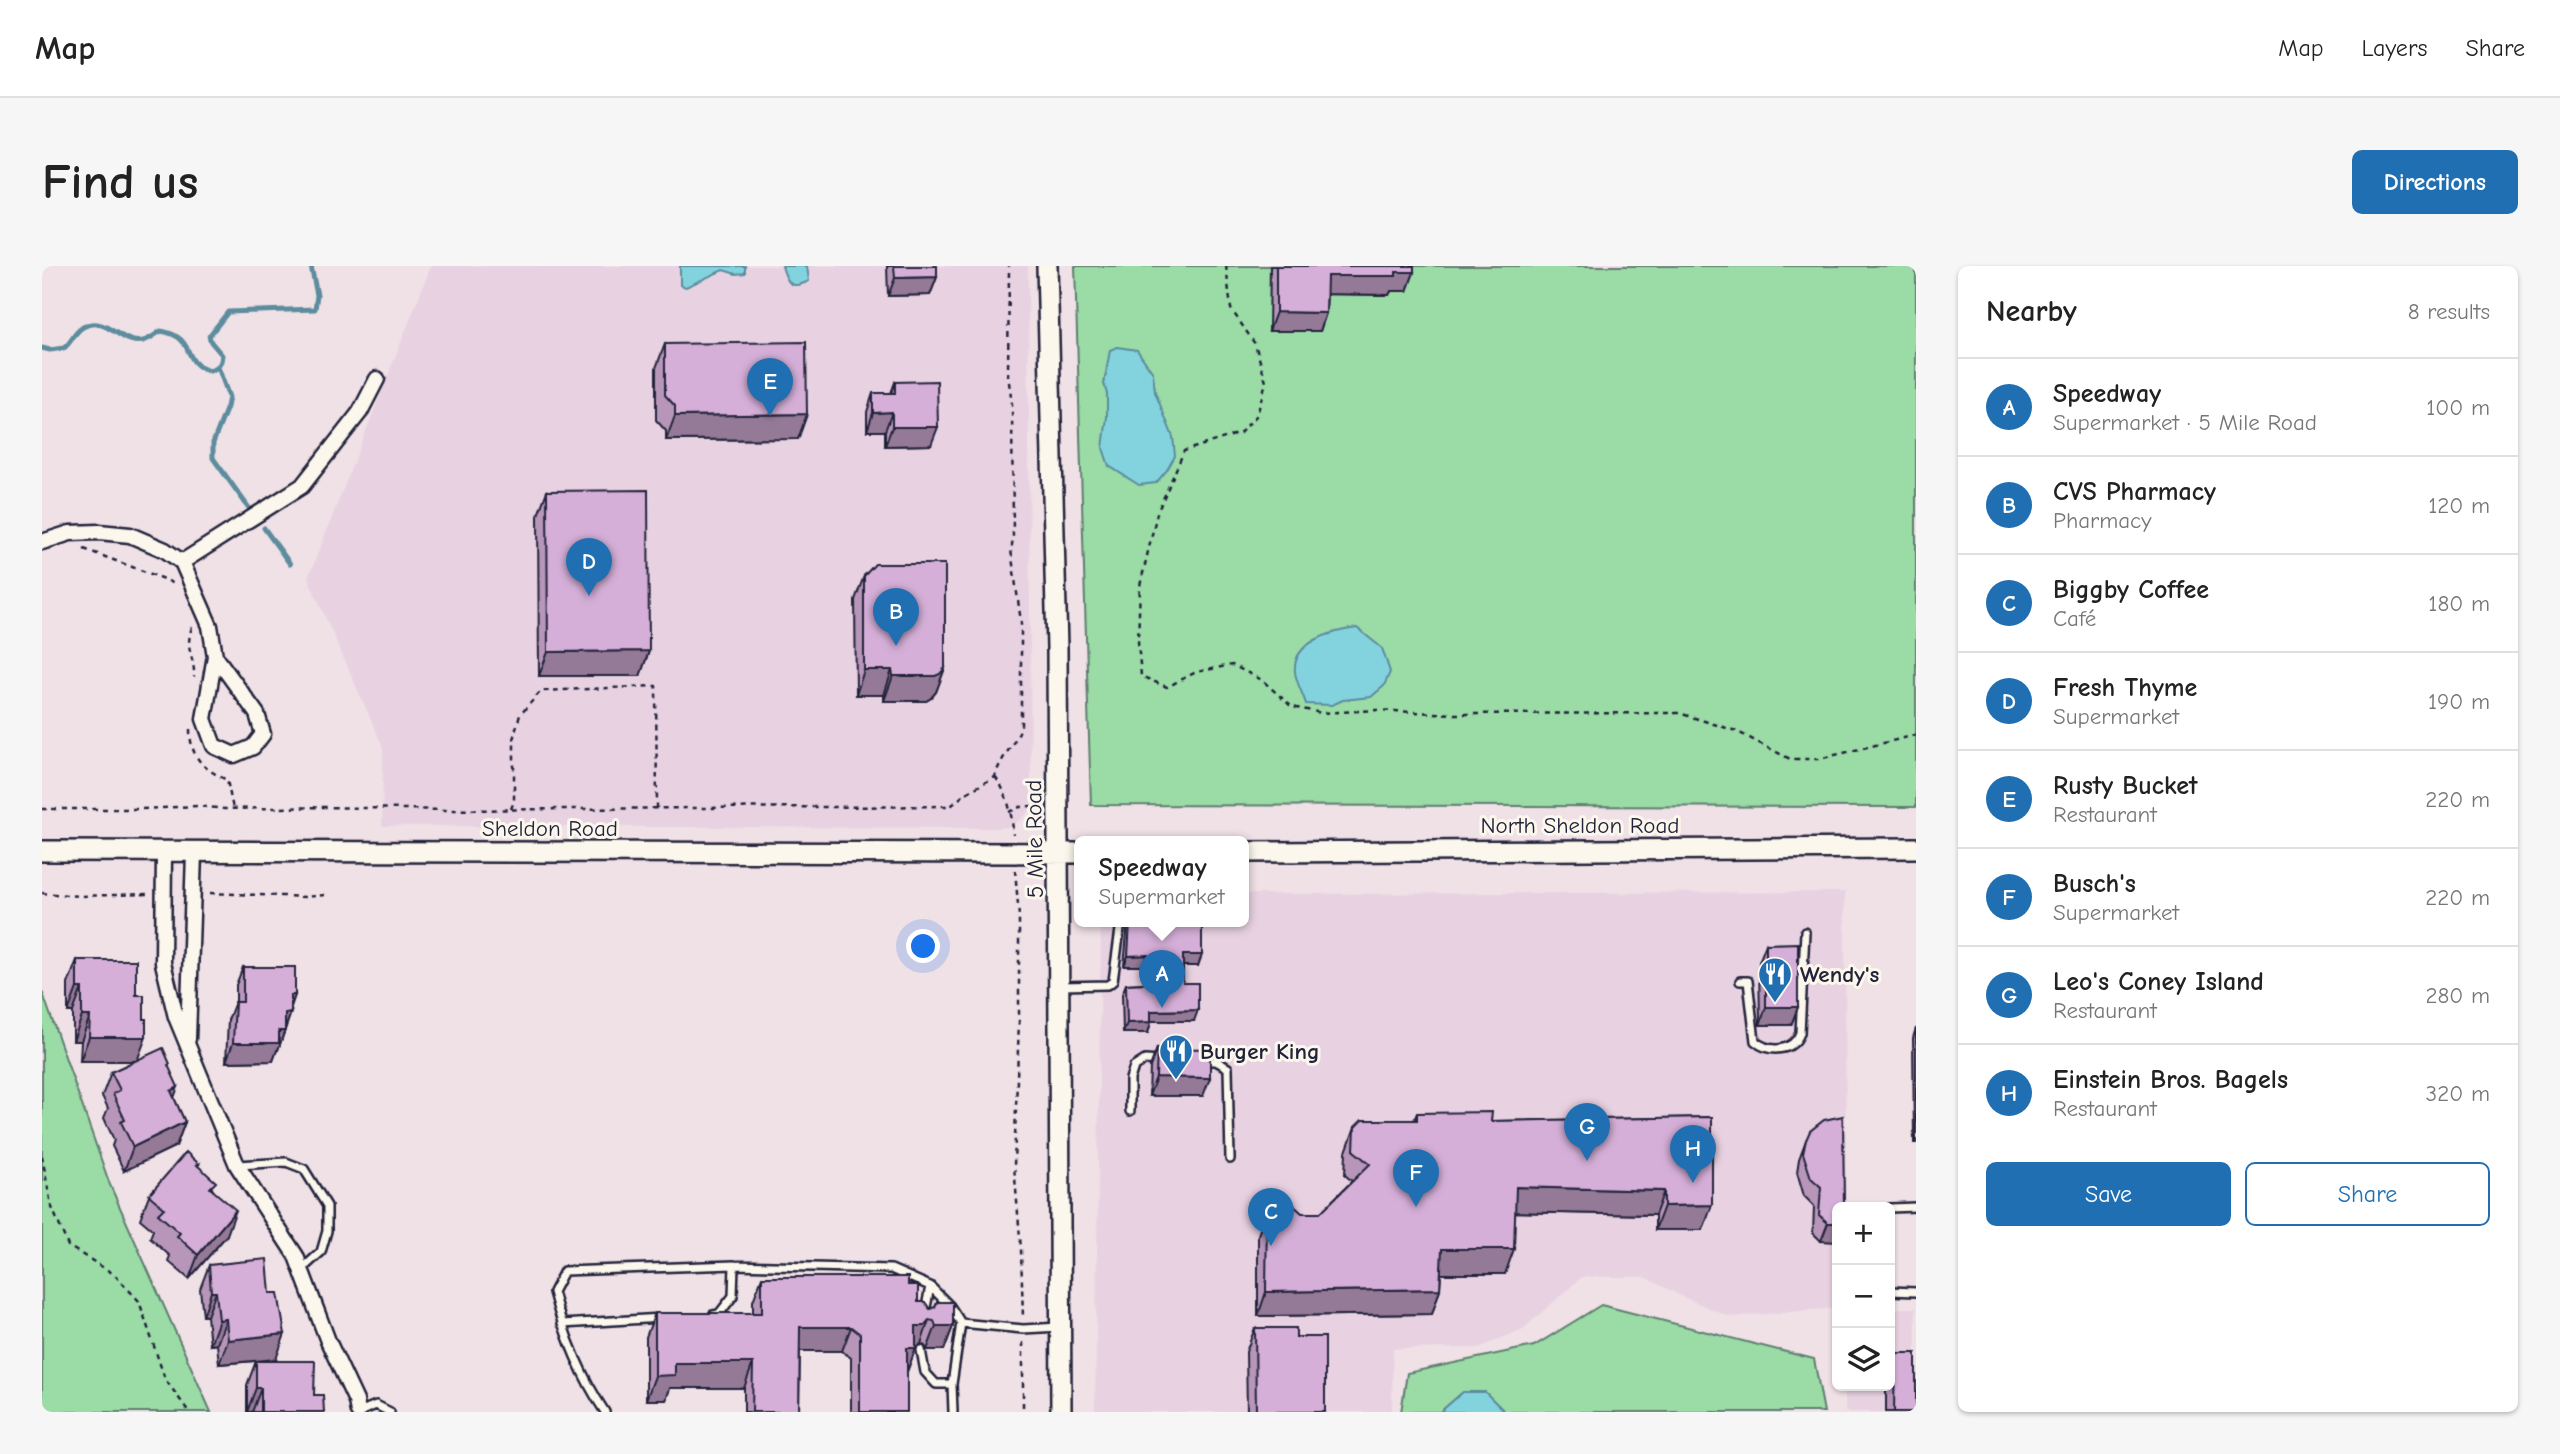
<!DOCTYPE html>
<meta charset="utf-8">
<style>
:root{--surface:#fff;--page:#f6f6f6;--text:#222;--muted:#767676;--line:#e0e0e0;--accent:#1f6fb2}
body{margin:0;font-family:"Comic Neue",sans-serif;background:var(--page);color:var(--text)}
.controls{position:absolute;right:21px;bottom:21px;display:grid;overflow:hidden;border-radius:10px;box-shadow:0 2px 5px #0004}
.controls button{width:63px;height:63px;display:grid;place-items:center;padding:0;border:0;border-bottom:2px solid var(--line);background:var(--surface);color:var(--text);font:35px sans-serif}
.you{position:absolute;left:882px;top:681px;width:24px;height:24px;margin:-18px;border:5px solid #fff;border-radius:50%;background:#1a73e8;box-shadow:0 0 0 10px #1a73e833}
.badge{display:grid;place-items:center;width:46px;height:46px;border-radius:50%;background:var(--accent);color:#fff;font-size:23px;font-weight:700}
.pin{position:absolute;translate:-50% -58px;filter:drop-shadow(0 2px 4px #0008)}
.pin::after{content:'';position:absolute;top:37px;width:24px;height:21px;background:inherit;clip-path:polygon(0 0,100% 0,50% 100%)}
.popup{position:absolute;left:1032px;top:570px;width:175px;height:91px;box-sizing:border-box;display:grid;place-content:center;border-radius:10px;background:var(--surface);filter:drop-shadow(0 2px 5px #0005);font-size:23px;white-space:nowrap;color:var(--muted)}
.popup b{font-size:26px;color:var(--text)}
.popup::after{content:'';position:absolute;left:50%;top:100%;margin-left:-14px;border:14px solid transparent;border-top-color:var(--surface)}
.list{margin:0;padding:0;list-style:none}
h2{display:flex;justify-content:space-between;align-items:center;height:91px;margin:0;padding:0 28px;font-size:30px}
h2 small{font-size:23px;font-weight:400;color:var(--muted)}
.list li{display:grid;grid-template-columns:46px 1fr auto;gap:21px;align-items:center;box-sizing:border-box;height:98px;padding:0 28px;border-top:2px solid var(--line)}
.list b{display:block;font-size:26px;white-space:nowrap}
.list p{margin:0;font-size:23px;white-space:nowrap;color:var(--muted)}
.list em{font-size:23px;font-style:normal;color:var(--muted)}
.actions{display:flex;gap:14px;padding:21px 28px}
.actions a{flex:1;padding:16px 0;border:2px solid var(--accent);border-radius:10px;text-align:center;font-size:24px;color:var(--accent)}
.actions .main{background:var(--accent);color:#fff}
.icon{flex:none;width:38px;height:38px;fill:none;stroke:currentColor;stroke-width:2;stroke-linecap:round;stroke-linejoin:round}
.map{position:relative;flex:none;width:1874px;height:1146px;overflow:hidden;border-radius:10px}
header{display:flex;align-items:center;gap:42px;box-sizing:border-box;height:98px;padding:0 35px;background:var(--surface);border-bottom:2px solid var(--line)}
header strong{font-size:33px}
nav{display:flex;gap:38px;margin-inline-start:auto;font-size:24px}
.intro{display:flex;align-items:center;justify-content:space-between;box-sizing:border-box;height:168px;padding:0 42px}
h1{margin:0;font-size:49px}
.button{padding:18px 32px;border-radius:10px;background:var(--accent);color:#fff;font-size:24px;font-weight:700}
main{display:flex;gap:42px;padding:0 42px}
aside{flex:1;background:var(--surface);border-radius:10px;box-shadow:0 2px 5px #0004}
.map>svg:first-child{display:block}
</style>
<header>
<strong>Map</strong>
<nav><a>Map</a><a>Layers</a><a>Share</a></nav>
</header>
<div class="intro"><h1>Find us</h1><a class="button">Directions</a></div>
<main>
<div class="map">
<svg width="1874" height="1146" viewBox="0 0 1874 1146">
<rect width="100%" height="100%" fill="#f0e1e6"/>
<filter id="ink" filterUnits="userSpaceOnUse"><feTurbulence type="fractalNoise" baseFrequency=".0143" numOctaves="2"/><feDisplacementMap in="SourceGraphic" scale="14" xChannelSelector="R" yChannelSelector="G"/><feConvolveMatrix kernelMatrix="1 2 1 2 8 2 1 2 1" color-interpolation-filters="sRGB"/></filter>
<g filter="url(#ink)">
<!-- built -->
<path fill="#e8d2e2" d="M389,0H986L989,534L987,545L980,553L966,561L956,562L340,560L341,481L266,312Z
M1803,626L1804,941H1795V1042L1688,1051L1641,1031L1602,1011H1540L1481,1063L1437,1082L1351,1083L1350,1146H1053L1059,656H1202V628Z
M1848,1042H1874V1146H1803V1120H1848Z"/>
<!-- green -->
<path fill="#9adba6" stroke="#5e7e70" stroke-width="2" d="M1033,0H1874V541L1049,539Z
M0,725L68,919L169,1146H0Z
M1559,1039L1772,1093L1782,1146H1463L1442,1126H1421L1398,1146H1359L1365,1107L1492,1080Z"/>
<!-- water -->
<path fill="#83d3df" stroke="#5c8c9d" stroke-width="2" d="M638,0H703V7L694,8L681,4L644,21L638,19Z
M740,0H765L767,15C749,24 745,18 740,0Z
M1075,81L1095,84L1111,107L1113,126L1131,171L1133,190L1125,204L1114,217L1097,219L1067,200L1061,182L1065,151V128L1062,118L1068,84Z
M1315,362L1340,382L1348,406L1342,420L1329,431L1301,434L1290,439L1264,438C1261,428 1254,416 1253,406C1250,375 1292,365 1315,362Z
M1421,1126H1443L1463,1146H1398Z"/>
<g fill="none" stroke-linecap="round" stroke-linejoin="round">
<!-- stream -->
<path stroke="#5c8c9d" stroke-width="5" d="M0,82L8,84L22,82C30,76 32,66 41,61C64,47 81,83 104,74C109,72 114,68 119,65C156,71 138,98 168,105L176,101
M212,249L171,192V177L185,141L187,131L176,101L179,95L180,89L169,76L167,70L186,46L273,43L275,29L269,0
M222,262L248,298"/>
<!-- lane casing -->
<g stroke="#22223b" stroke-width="12">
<path id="lane" d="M1698,715H1706L1713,775C1727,787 1751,786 1758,767L1763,666
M1018,720L1066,719L1071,715L1079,656
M1161,795H1174L1186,802L1188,893
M1088,845V813L1092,801L1103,794L1118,795
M196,899L244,896L262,903L285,940V965L279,986L259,1004
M1848,942L1874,941
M1848,1025L1874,1026
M883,1047L888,1020
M671,1049L677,1048L691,1030L692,999
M919,1057L981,1063L1018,1061
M520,1058L620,1052
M879,1084L883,1106L894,1118H910
M317,1146L334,1139L348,1146
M563,1146C539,1110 522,1068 511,1026L522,1005L692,999L849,1003L888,1020L908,1040L919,1057L910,1118L911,1146"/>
</g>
<!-- street casing -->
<g stroke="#22223b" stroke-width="19">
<path id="street" d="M0,276L28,267L57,266L88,269L123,284L140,296L168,360L173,390L162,453L172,480L192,489L211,481L221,468L215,448L173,390
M140,296L260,220L318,146L335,113
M122,587L121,697L134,751L195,899L254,990L286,1075L314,1135L316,1146
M146,773L152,587"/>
</g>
<!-- secondary casing -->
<g stroke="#22223b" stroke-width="24">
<path id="secondary" d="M1005,0L1015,382L1019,1146
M0,585L1038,587
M1202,586L1874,582"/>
</g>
<!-- path -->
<path stroke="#22223b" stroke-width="2.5" stroke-dasharray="5 5" stroke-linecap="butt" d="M1184,0L1189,43L1213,78L1224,116L1215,149L1198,167L1142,185L1115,247L1098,320L1096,375L1099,410L1125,421L1154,406L1190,399L1220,414L1250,441L1280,447L1335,444L1410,448L1637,447L1694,465L1748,493H1777L1874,469
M42,283L125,314L132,319
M150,361C142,385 153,389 152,411
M148,463C148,491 161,503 185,514L191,543
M953,511C965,525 971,551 971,569
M0,543H99L156,540L183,543L284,541L403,544L909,540L924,527L953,511C958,492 972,480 979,461V356L969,284L971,273L970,138L966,109L967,0
M469,543L472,535V469L478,449L499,425L614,420L615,542
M967,546L978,541L990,540
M973,604L977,650V754L972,900L979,983L981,1052
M0,627L37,630L105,628
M168,627L264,631L284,629
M0,890L9,939L26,980L72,1008L97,1035L123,1113L147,1146
M981,1076V1146"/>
<!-- lane -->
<use href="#lane" stroke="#fbf7ec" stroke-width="7"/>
<!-- street -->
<use href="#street" stroke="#fbf7ec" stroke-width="14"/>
<!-- secondary -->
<use href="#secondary" stroke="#fbf7ec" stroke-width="19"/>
</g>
<!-- wall -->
<path fill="#b796ba" stroke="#22223b" stroke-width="2" d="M845,0H895V11L888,29L846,30Z
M1228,0H1372V6L1365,25H1349L1347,29L1285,28L1284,47L1278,65H1227Z
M623,78L765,148L756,173L624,174V165L614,154V102Z
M853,116L889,179L843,180V165H825V146L831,127H849Z
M505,225L607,385L598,410H497L496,249Z
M822,310L903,402L894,426L889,432L884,435H842V429H814L813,334Z
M1086,656H1160L1156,700H1141V717L1152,755H1109L1106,767H1081L1080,728L1084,718L1102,717V700H1082Z
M1724,678L1756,741L1749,759H1718L1717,696Z
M35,694L94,729L96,794L127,802L132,832L143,856L134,880L82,905L70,880L72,874L62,852L66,842L60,830L69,806L93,795H38L39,775H31V746H26V718Z
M201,701L253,729L249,740V746L236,784H235L231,795L184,796L186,754L193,736H194V719Z
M1874,762V877H1872L1871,772Z
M1115,782L1161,830H1107L1108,801Z
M1375,847L1449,855L1670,851L1661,964H1613V949L1473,946L1463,1008H1399L1398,1023L1390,1048L1216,1050V969L1225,945L1260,947H1278L1310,915L1303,909L1304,886L1313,861L1372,854Z
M1764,874L1802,941L1779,975L1771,967L1772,940L1762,930L1755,906L1757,893Z
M157,898L156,900L171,924L185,969L147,1013L126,995L128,990L108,972L111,964L98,953L107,929Z
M167,999L234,1093L214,1095L272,1129L282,1146H205V1119L214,1095L177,1098L175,1078L168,1079L165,1050H161L158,1023Z
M720,1011L866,1019L876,1036L888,1043L911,1060L902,1084H885L883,1080L879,1078L873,1084L865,1105V1146H809V1092L800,1085H758L757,1146H702V1122H628L624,1134H604V1071L613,1047H711V1035Z
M1213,1062L1254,1071L1283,1146H1205L1204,1086Z
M1853,1087L1874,1146H1844V1120H1848V1102Z"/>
<!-- shaded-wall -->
<path fill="#957a97" stroke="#22223b" stroke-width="2" d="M1354,6H1372L1365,25H1349L1347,29L1278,28L1285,10Z
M895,11L888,29L846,30L853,12Z
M1234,46L1284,47L1278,65H1227Z
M850,146L843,165H825L831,147Z
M765,148L756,173L624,174L633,150Z
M850,161H896L889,179L843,180Z
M607,385L598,410H497L506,386Z
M903,402L894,426L889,432L884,435H842L851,410Z
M822,404H850L842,429H814Z
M1106,689L1102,700H1082L1086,690Z
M1141,689H1160L1156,700H1137Z
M35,722H40L31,746H26Z
M249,729H253L247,747L249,746L236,784H235L231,795L184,796L191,777Z
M1724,741H1756L1749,759H1718Z
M1156,744L1152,755H1105L1109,745Z
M40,750H48L39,775H31Z
M1109,756L1106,767H1081L1085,757Z
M47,771H104L95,795H38Z
M1114,811L1168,812L1161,830H1107Z
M136,821L127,846L129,825Z
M143,856L134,880L82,905L91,881Z
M1474,921L1622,925L1613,949L1465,946Z
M1670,939L1661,964H1613L1622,940Z
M194,944L185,969L147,1013L156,989Z
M1786,957H1795V976L1779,975Z
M1400,983H1472L1463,1008H1391Z
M1398,1023L1390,1048L1216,1050L1224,1026Z
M169,1026H174L165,1050H161Z
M184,1053L175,1078L168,1079L177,1054Z
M887,1054L879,1078L873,1084L865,1106H857L874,1060Z
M894,1060H911L902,1084H885Z
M758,1061H809L800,1085H749Z
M243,1068L234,1093L177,1098L186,1074Z
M633,1097H711L702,1122H628L624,1134H604L613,1110Z
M214,1122H219L210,1146H205Z"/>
<!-- building -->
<path fill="#d5afd8" stroke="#22223b" stroke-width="2" d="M852,0H895V11L853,12Z
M1234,0H1372V6H1354V10H1285L1284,47L1234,46Z
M764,76L765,148L633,150V140L623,129V78Z
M895,115L896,161H850V146L831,147V127H853V116Z
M606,224L607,385L506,386L505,225Z
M833,298H903V402L898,408L893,410H851L850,404H822V310Z
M1088,656H1160V689H1141V717H1156V744L1109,745V756L1085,757L1084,718L1106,717V689L1086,690Z
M1756,677V741H1724V678Z
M35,694H94V729H102V753H104V771H47L48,750H40V722H35Z
M201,701H253V729H249V746L243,747V765H237V777H191L193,736H201Z
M121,782L128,798L126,799L136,821L129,825L143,856L91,881L79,856L83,854L71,828L78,824L69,806Z
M1115,782L1168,783V812L1114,811Z
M1450,846L1449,855L1670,851V939L1622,940V925L1474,921L1472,983H1400L1398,1023L1224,1026L1225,945L1234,938H1250L1260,947H1278L1328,898L1312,885L1313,861L1320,854H1375V847Z
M1801,850L1802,941H1795V957H1786L1777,949L1779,921L1769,912L1761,887L1764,874L1768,865L1782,854Z
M144,886L157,898L155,899L174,916L168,922L194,944L156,989L135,970L138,967L116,948L122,942L107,929Z
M225,993L228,1027H236L243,1068L186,1074L184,1053L177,1054L174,1026H169L167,999Z
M720,1011H866V1019H876V1036H883L888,1043L893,1041L895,1036H911V1060H894L892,1055L887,1054L882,1060H874V1082H865V1146H818V1068L809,1061H758L757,1146H710L711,1097H633V1109L613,1110V1047H720Z
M1213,1062H1254V1071H1283V1146H1214Z
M1853,1087H1874V1146H1852Z
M214,1095H273L272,1129H281L282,1146H219V1122H214Z"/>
</g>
<!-- icons -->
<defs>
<g id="restaurant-pin" transform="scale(1.75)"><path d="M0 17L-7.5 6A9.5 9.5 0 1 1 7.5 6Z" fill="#1f6fb2" stroke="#fbf7ec"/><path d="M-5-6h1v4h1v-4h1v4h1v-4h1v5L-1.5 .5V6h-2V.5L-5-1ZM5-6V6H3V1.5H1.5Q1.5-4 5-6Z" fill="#fff"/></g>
</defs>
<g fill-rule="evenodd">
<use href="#restaurant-pin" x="1733" y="708"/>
<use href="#restaurant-pin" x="1134" y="785"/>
</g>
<g text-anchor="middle" stroke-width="6" stroke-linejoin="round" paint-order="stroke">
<!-- street labels -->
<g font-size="23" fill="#22223b" stroke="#fbf7ec">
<text x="1538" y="567">North Sheldon Road</text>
<text x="508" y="570">Sheldon Road</text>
<text transform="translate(992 573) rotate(-91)" y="8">5 Mile Road</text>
</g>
<!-- poi labels -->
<g font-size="23" font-weight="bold" fill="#22223b" stroke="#fbf7ec" text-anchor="start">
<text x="1758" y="716">Wendy's</text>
<text x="1158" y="793">Burger King</text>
</g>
</g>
</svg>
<div class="controls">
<button>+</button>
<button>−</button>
<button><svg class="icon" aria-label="layers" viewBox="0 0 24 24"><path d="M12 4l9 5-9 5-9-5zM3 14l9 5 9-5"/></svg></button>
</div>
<div class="you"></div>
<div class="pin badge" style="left:1120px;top:742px">A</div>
<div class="popup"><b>Speedway</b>Supermarket</div>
<div class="pin badge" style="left:854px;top:380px">B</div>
<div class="pin badge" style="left:1229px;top:980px">C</div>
<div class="pin badge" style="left:547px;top:330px">D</div>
<div class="pin badge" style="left:728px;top:150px">E</div>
<div class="pin badge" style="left:1374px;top:941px">F</div>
<div class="pin badge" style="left:1545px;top:895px">G</div>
<div class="pin badge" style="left:1651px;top:917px">H</div>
</div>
<aside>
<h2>Nearby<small>8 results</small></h2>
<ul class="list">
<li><span class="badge">A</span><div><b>Speedway</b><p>Supermarket · 5 Mile Road</p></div><em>100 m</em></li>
<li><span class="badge">B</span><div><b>CVS Pharmacy</b><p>Pharmacy</p></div><em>120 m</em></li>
<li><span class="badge">C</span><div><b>Biggby Coffee</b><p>Café</p></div><em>180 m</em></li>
<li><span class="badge">D</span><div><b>Fresh Thyme</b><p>Supermarket</p></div><em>190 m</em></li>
<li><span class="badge">E</span><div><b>Rusty Bucket</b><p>Restaurant</p></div><em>220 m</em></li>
<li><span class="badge">F</span><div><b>Busch's</b><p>Supermarket</p></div><em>220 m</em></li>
<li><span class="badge">G</span><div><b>Leo's Coney Island</b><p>Restaurant</p></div><em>280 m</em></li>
<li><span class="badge">H</span><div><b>Einstein Bros. Bagels</b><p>Restaurant</p></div><em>320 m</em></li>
</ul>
<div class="actions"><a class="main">Save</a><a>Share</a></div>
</aside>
</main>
